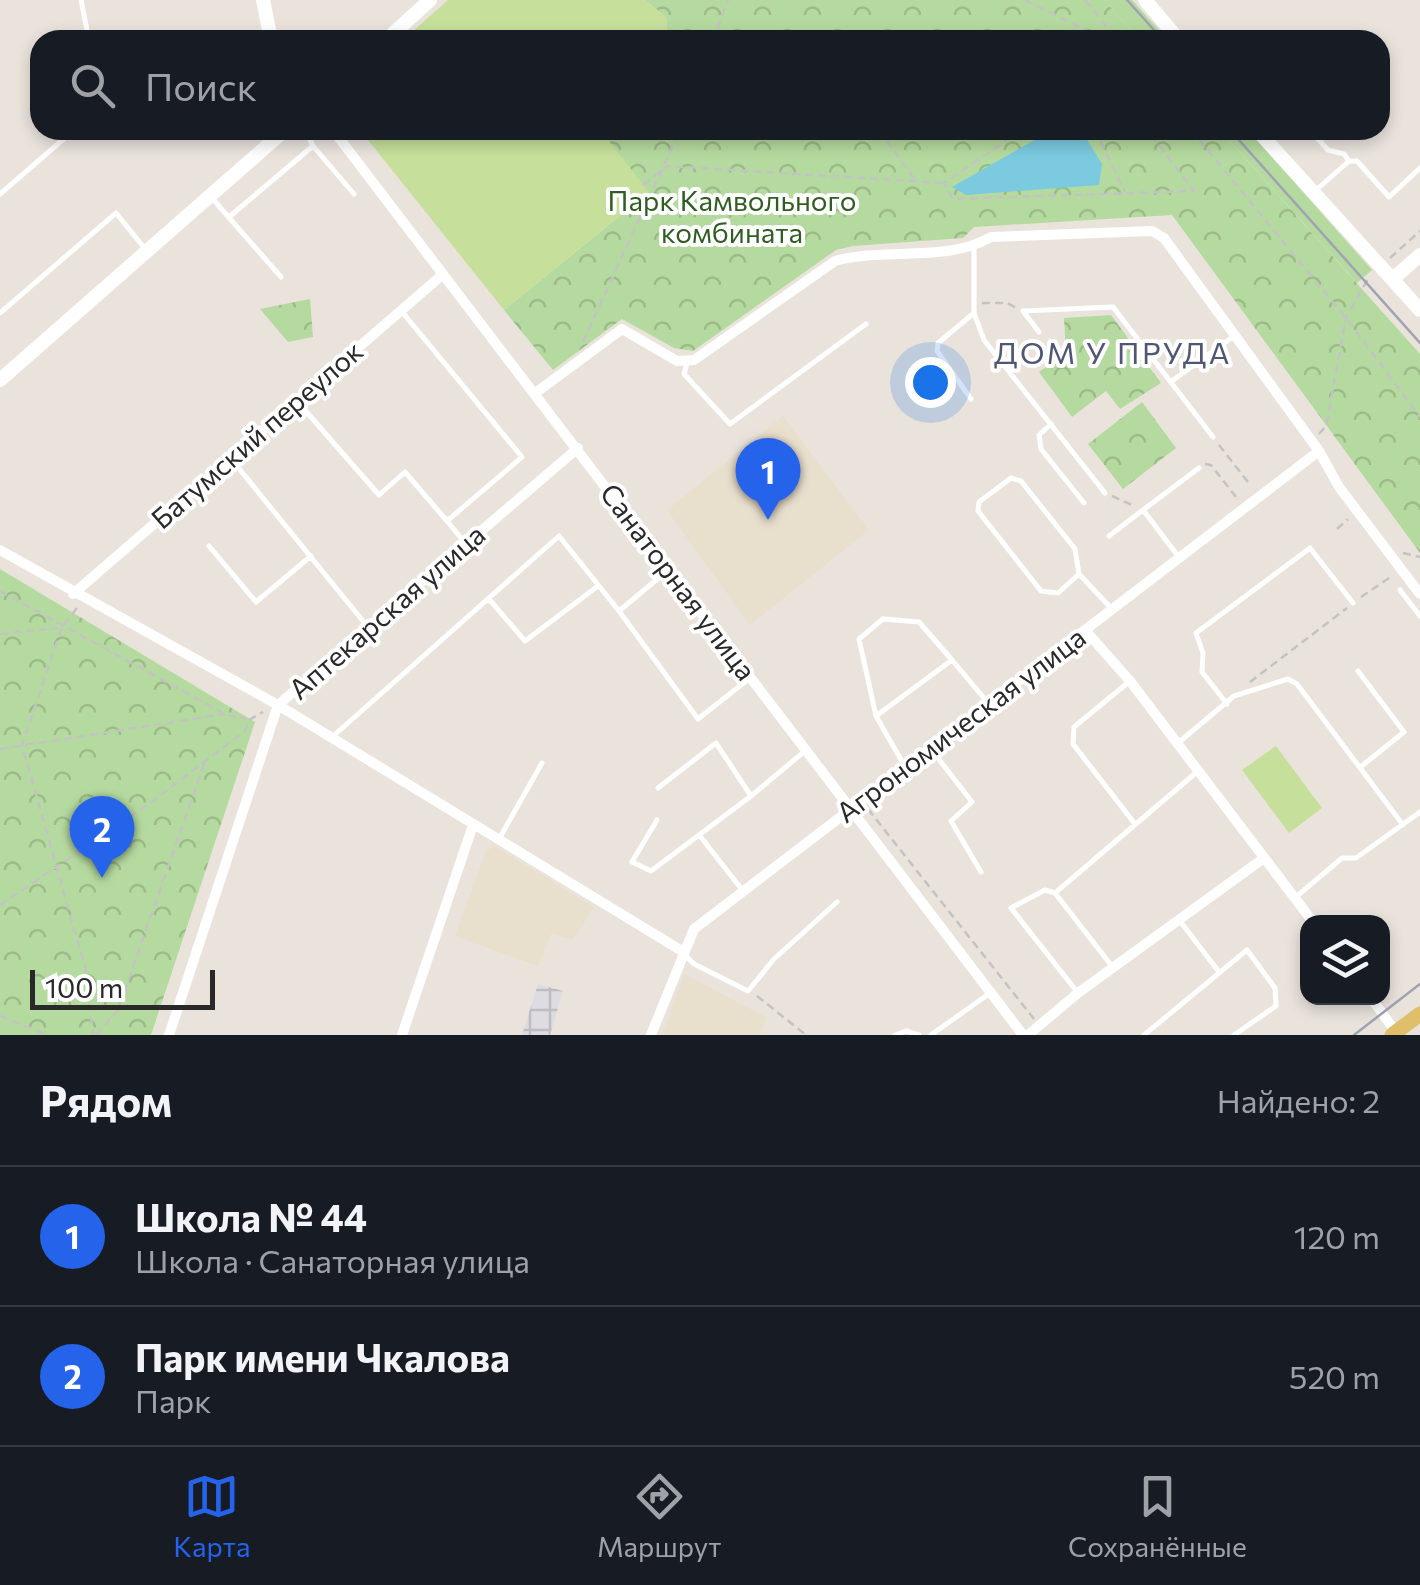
<!DOCTYPE html>
<html lang="ru">
<meta charset="utf-8">
<style>
:root{--surface:#171b24;--page:#20242c;--text:#f1f3f6;--muted:#9ea1a6;--line:#363941;--accent:#2563eb}
body{margin:0;font-family:Commissioner,sans-serif;background:var(--page);color:var(--text)}
.controls{position:absolute;right:30px;bottom:30px;display:grid;overflow:hidden;border-radius:20px;box-shadow:0 5px 15px #0003}
.controls button{width:90px;height:90px;display:grid;place-items:center;padding:0;border:0;border-bottom:2px solid var(--line);background:var(--surface);color:var(--text);font:50px sans-serif}
.scale{position:absolute;left:30px;bottom:25px;width:185px;box-sizing:border-box;padding-left:10px;border:5px solid #292929;border-top:0;font-size:28px;line-height:35px;white-space:nowrap;color:#292929;-webkit-text-stroke:8px #fff;paint-order:stroke}
.you{position:absolute;left:930px;top:382px;width:35px;height:35px;margin:-25px;border:8px solid #fff;border-radius:50%;background:#1a73e8;box-shadow:0 0 0 15px #1a73e833}
.badge{display:grid;place-items:center;width:65px;height:65px;border-radius:50%;background:var(--accent);color:#fff;font-size:32px;font-weight:700}
.pin{position:absolute;translate:-50% -82px;filter:drop-shadow(0 2px 5px #0008)}
.pin::after{content:'';position:absolute;top:52px;width:35px;height:30px;background:inherit;clip-path:polygon(0 0,100% 0,50% 100%)}
.list{margin:0;padding:0;list-style:none}
h2{display:flex;justify-content:space-between;align-items:center;height:130px;margin:0;padding:0 40px;font-size:42px}
h2 small{font-size:32px;font-weight:400;color:var(--muted)}
.list li{display:grid;grid-template-columns:65px 1fr auto;gap:30px;align-items:center;box-sizing:border-box;height:140px;padding:0 40px;border-top:2px solid var(--line)}
.list b{display:block;font-size:38px;white-space:nowrap}
.list p{margin:0;font-size:32px;white-space:nowrap;color:var(--muted)}
.list em{font-size:32px;font-style:normal;color:var(--muted)}
.icon{flex:none;width:55px;height:55px;fill:none;stroke:currentColor;stroke-width:2;stroke-linecap:round;stroke-linejoin:round}
.map{position:relative;flex:none;width:1420px;height:1035px;overflow:hidden}
.search{position:absolute;background:var(--surface);box-shadow:0 5px 15px #0003;left:30px;right:30px;top:30px;height:110px;display:flex;align-items:center;gap:25px;box-sizing:border-box;padding:0 35px;border-radius:30px;color:var(--muted);font-size:38px}
.sheet{height:410px;background:var(--surface)}
nav{display:flex;justify-content:space-around;align-items:center;box-sizing:border-box;height:140px;border-top:2px solid var(--line);background:var(--surface);font-size:28px;color:var(--muted)}
nav a{display:grid;justify-items:center;gap:5px}
nav .on{color:var(--accent)}
.map>svg:first-child{display:block}
</style>
<div class="map">
<svg width="1420" height="1035" viewBox="0 0 1420 1035">
<defs>
<pattern id="industrial-grid" width="8" height="8" patternUnits="userSpaceOnUse" patternTransform="scale(2.5)"><rect width="8" height="8" fill="#dedce2"/><path d="M0 4h8M4 0v8" fill="none" stroke="#bebdc2"/></pattern>
<pattern id="park-crowns" width="20" height="18" patternUnits="userSpaceOnUse" patternTransform="scale(2.5)"><rect width="20" height="18" fill="#b5da9f"/><path d="M2 6a3 3 0 1 1 6 0M12 15a3 3 0 1 1 6 0" fill="none" stroke="#9cbb89"/></pattern>
</defs>
<rect width="100%" height="100%" fill="#e9e3dc"/>
<!-- industrial -->
<path fill="url(#industrial-grid)" d="M538,984L563,991L550,1035H522Z"/>
<!-- education -->
<path fill="#e9dfcd" d="M783,416L869,530L750,625L667,510Z
M494,846L594,907L573,940L551,934L538,966L455,936L486,851Z
M684,974L766,1017L760,1035H663Z"/>
<!-- grass -->
<path fill="#b5da9f" d="M1104,0H1132L1168,40H1140Z
M1220,130H1248L1372,270L1357,283Z"/>
<!-- park -->
<path fill="url(#park-crowns)" d="M645,0H1104L1140,40H668L666,17Z
M608,130H1220L1420,354V553L1172,215L974,227L963,238L853,246L836,250L693,351L674,348L622,319L553,370L504,310L648,193L603,134Z
M310,299L313,337L288,342L260,309Z
M1111,315L1161,383L1120,409L1106,391L1072,417L1039,372L1066,352L1064,318Z
M1142,402L1176,448L1123,489L1088,444Z
M0,569L255,722L151,1035H0Z"/>
<!-- pitch -->
<path fill="#c6e09b" d="M448,0H645L666,17L668,40H403Z
M360,130H608L604,135L649,192L504,310Z
M1276,746L1322,808L1289,833L1242,770Z"/>
<!-- water -->
<path fill="#7bcae0" d="M1052,130H1081L1102,164L1099,185L966,195L952,187Z"/>
<g fill="none" stroke-linecap="round" stroke-linejoin="round">
<!-- path -->
<path stroke="#c3c3c3" stroke-width="2.5" stroke-dasharray="8 5" stroke-linecap="butt" d="M1025,0L1106,40
M1085,0L1117,40
M713,40L728,0
M879,130L915,180
M1022,130L944,183L953,199L1194,191L1147,130
M1095,130L1125,192
M1191,130L1346,318L1420,417
M643,185L667,166L944,183
M1390,258L1420,231
M982,303H1007L1017,308
M583,342L680,130
M1319,434L1326,426L1346,318L1369,277
M1219,445L1251,486
M1205,464L1211,465L1236,497
M1112,496L1132,505
M1337,529L1348,519
M1403,553L1420,557
M0,591L225,714L246,719
M1361,597L1392,576
M77,608L62,627L22,745L85,967L93,1035
M0,634L58,628
M1250,682L1347,608
M0,749L225,714
M868,809L1034,1019
M0,905L149,804L245,731L249,720L263,712
M757,996L806,1035
M0,1016L47,1035
M96,1035L118,1010L204,764"/>
<!-- lane -->
<path stroke="#fff" stroke-width="5" d="M81,0L89,40
M305,130L313,146
M1310,130L1328,150L1344,154L1349,161L1315,191
M1350,161H1357L1389,197L1420,168
M0,194L74,130
M211,197L281,277
M229,217L313,146L354,194
M974,247V313L984,340L1105,493
M0,313L116,213L146,250
M1039,332L1023,311L1113,307L1213,437
M687,363L684,374L730,424L866,324
M1172,381L1234,336
M971,399L937,351L938,343L974,313
M297,401L379,495L405,472L447,521L522,457L403,313
M1051,424L1039,435L1041,449L1084,503
M232,460L367,626
M1143,510L1199,468
M447,521L466,544
M1109,536L1143,510L1178,556
M209,546L256,602L311,556
M667,571L619,611L698,719L750,678
M1079,574L1058,593L1041,591L978,511L979,502L1011,478L1021,481L1075,549L1079,574L1110,607
M1400,590L1420,616
M489,599L525,641L598,586
M1358,671L1404,732L1363,765
M1130,681L1074,727L1073,744L1135,824
M1227,704L1202,672L1203,653L1196,633L1310,548L1353,603
M876,716L859,639L883,619L919,622L952,660
M331,738L559,536L619,611
M1178,743L1234,696L1288,679L1297,684L1403,825
M931,749L972,802L951,821L981,872
M904,765L876,716L952,660L989,704
M751,796L805,751
M657,820L632,862L651,871L751,796L716,743L658,788
M700,836L743,891
M499,839L542,763
M1055,893L1111,965
M1297,896L1342,858H1356L1420,812
M1180,921L1219,972
M684,954L694,964L748,991L774,959L837,902
M1078,993L1011,908L1045,890L1055,893L1198,771
M895,1035L906,1031L919,1035
M931,1035L990,993
M1144,1035L1247,950L1275,988L1276,1006L1234,1035"/>
<!-- street -->
<path stroke="#fff" stroke-width="10" d="M333,130L1023,1035
M534,394L622,329L677,361L694,360L835,261C884,247 947,263 991,237L1152,231L1164,238L1319,451L1339,487L1420,594
M0,550L278,705L682,951
M73,594L441,276
M1085,630L1130,681L1313,922
M1371,998L1396,1032
M169,1035L278,705L578,448
M402,1035L473,825
M651,1035L694,929L1319,451
M1028,1035L1078,993L1264,858"/>
<!-- secondary -->
<path stroke="#fff" stroke-width="14" d="M263,0L271,40
M1145,0L1179,40
M386,40L430,0
M1257,130L1420,310
M1393,279L1420,255
M0,380L285,130"/>
<!-- primary -->
<path stroke="#e0bf6b" stroke-width="15" d="M1392,1035L1420,1014"/>
<!-- tram -->
<path stroke="#a0a3b1" stroke-width="2.5" d="M1127,0L1163,40
M1230,130L1420,343
M1354,1035L1420,984"/>
</g>
<g text-anchor="middle" stroke-width="8" stroke-linejoin="round" paint-order="stroke">
<!-- park labels -->
<g font-size="28" fill="#315d22" stroke="#fff">
<text x="732" y="211">Парк Камвольного<tspan x="732" dy="32">комбината</tspan></text>
</g>
<!-- street labels -->
<g font-size="28" fill="#292929" stroke="#fff">
<text transform="translate(257 435) rotate(-41)" y="10">Батумский переулок</text>
<text transform="translate(678 582) rotate(53)" y="10">Санаторная улица</text>
<text transform="translate(387 612) rotate(-41)" y="10">Аптекарская улица</text>
<text transform="translate(961 725) rotate(-37)" y="10">Агрономическая улица</text>
</g>
<!-- neighbourhood labels -->
<g font-size="30" letter-spacing="2.5" fill="#4f5774" stroke="#fff">
<text x="1113" y="364">ДОМ У ПРУДА</text>
</g>
</g>
</svg>
<div class="controls">
<button><svg class="icon" aria-label="layers" viewBox="0 0 24 24"><path d="M12 4l9 5-9 5-9-5zM3 14l9 5 9-5"/></svg></button>
</div>
<div class="scale">100 m</div>
<div class="you"></div>
<div class="pin badge" style="left:768px;top:520px">1</div>
<div class="pin badge" style="left:102px;top:878px">2</div>
<div class="search"><svg class="icon" aria-label="search" viewBox="0 0 24 24"><circle cx="10" cy="10" r="6"/><path d="M15 15l6 6"/></svg>Поиск</div>
</div>
<section class="sheet">
<h2>Рядом<small>Найдено: 2</small></h2>
<ul class="list">
<li><span class="badge">1</span><div><b>Школа № 44</b><p>Школа · Санаторная улица</p></div><em>120 m</em></li>
<li><span class="badge">2</span><div><b>Парк имени Чкалова</b><p>Парк</p></div><em>520 m</em></li>
</ul>
</section>
<nav>
<a class="on"><svg class="icon" aria-label="map" viewBox="0 0 24 24"><path d="M3 6l6-2 6 2 6-2v14l-6 2-6-2-6 2zM9 4v14M15 6v14"/></svg>Карта</a>
<a><svg class="icon" aria-label="directions" viewBox="0 0 24 24"><path d="M12 3l9 9-9 9-9-9zM9 14v-3h6M13 9l2 2-2 2"/></svg>Маршрут</a>
<a><svg class="icon" aria-label="saved" viewBox="0 0 24 24"><path d="M7 4h10v16l-5-4-5 4z"/></svg>Сохранённые</a>
</nav>
